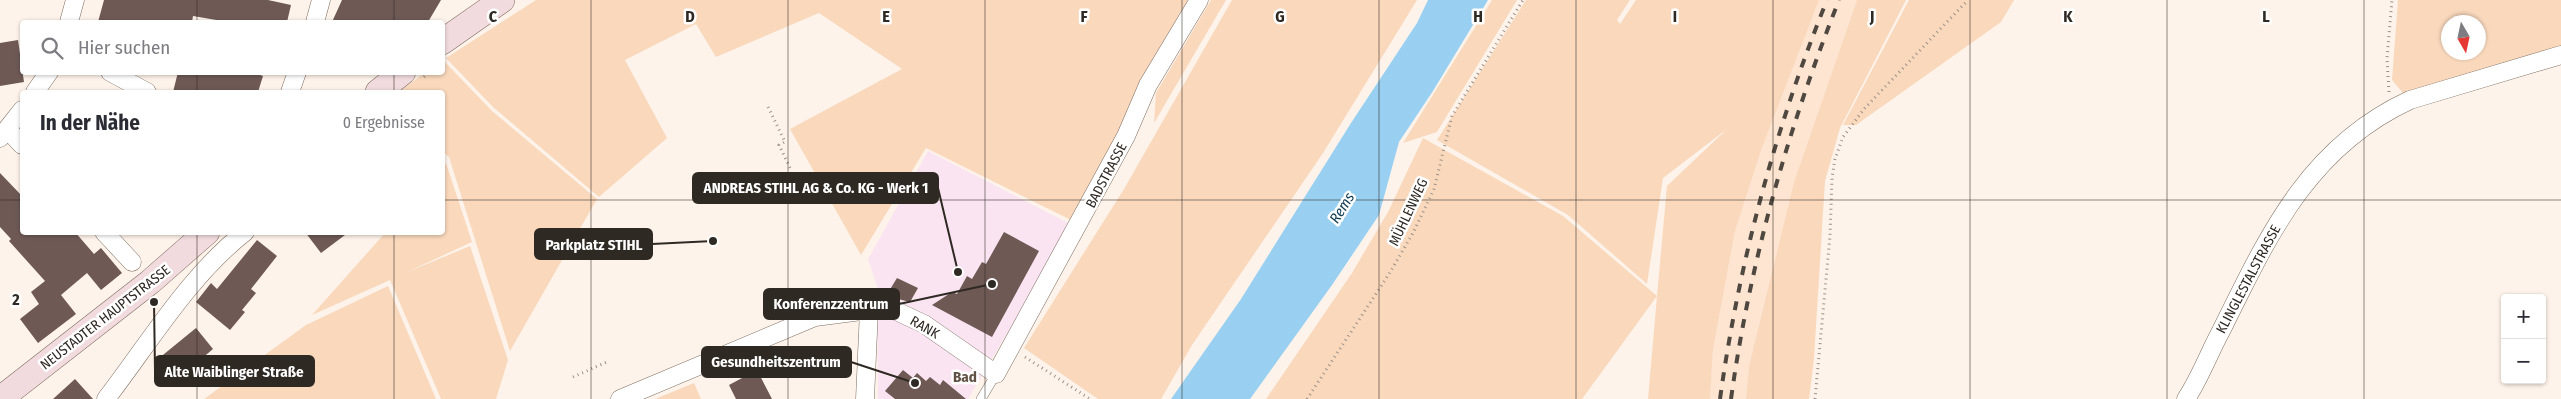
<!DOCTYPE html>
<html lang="de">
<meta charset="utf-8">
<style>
:root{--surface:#fff;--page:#f7f7f7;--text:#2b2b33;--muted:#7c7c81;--line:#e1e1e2}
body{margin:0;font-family:"Fira Sans Condensed",sans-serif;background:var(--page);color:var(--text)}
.controls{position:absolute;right:15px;bottom:15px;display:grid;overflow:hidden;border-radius:5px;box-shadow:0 1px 4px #0004}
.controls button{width:45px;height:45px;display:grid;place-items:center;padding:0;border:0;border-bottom:1px solid var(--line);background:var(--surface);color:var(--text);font:25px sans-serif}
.compass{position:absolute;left:2441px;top:15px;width:45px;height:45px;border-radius:50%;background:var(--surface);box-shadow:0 1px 4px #0004;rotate:171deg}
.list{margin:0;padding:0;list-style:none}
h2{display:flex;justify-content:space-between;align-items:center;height:65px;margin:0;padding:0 20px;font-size:21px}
h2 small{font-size:16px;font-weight:400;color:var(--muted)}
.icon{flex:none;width:28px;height:28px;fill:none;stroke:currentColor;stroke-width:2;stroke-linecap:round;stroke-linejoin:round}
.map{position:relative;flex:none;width:2561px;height:399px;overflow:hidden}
.search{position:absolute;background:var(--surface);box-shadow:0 1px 4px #0004;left:20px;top:20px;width:425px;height:55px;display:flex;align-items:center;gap:12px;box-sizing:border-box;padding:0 18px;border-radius:5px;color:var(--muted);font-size:19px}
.panel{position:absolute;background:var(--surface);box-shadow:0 1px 4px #0004;left:20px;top:90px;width:425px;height:145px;border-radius:5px}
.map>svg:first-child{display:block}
</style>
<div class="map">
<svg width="2561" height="399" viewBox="0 0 2561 399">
<rect width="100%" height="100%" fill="#fef3ea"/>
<!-- industrial -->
<path fill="#fae4f1" d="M928,151L1072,225L968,399H878L877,286L868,259Z"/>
<!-- built -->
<path fill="#fee5d1" d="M1819,0H1857L1794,182L1749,366L1746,399H1710L1713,350L1735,231L1760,150Z"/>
<!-- green -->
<path fill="#f9d8bc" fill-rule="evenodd" d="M536,0H1188L1140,83L1130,136L1075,222L926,148L861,255L790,129L902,69L819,13L716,57L696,24L625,60L667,138L599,197L493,107L446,58Z
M1211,0H1226L1154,123L1156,93Z
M1232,0H1417L1323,153L1192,345L1161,399H1098L1024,348L1124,189Z
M1492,0H1517L1437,132L1403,143Z
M1526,0H1630L1617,20L1620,24L1636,0H1819L1761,150L1735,231L1713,350L1710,399H1648L1657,296L1582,399H1266L1352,273L1388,212L1423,138L1563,216L1657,296L1667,186L1727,129L1663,178L1647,284L1568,215L1437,140Z
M1857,0H1906L1840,128L1825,181L1814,359L1809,399H1746L1749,366L1794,182Z
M1909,0H2014L2001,22L1856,125H1843Z
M2398,0H2561V50L2403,93L2392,80ZM2448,22H2478V52H2448Z
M443,60L492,111L597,199L510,351L449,157L443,152L442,92H399L424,73L442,72Z
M446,163L472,242L405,273L470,246L508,360L496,399H441L390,280L312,315L385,233L442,232L443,167Z
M388,286L436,399H204L306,325Z
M694,383L701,399H655Z"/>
<!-- water -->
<path fill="#99d0f2" d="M1428,0H1488L1433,91L1399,142L1379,215L1332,285L1250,399H1171L1241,299L1351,123L1417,23Z"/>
<!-- building -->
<path fill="#6e5955" d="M104,0H268L291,5L287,22H228L193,16L192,22H98Z
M342,0H441L428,22H332Z
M18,40L24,82L0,86V43Z
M178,72H252L263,76L258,92H173Z
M0,173L22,196V232H75L94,254L101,248L122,273L101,290L87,273L61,295L76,314L38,343L20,319L39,304L31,292L45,281L9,241L11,239L0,227Z
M305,232H349L321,253Z
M1004,232L1039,251L992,337L932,305L952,292L957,294L967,276L972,279L982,262L986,264Z
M257,240L277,256L251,289L256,293L242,310L245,312L230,330L196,302L211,283L217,289Z
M897,278L918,288L910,302L886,296Z
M196,328L213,349L176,380L158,359Z
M757,370L772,399H736L729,385Z
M903,370L913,378L917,373L926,381L930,377L940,385L943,380L966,399H895L885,391Z
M75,379L93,399H53Z"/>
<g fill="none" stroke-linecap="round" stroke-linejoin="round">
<!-- lane casing -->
<g stroke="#7d6d60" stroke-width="10">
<path id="lane" d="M981,399L996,374"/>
</g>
<!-- street casing -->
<g stroke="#7d6d60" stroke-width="19">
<path id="street" d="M69,22L75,0
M315,22L321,0
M110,72L147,92
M35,92L49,72
M290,92L297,72
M8,130L22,145
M0,138L22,110
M104,232L132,262
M106,399C150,342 188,277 245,232
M620,399L815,317L869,310H894L924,324L996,374L1126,136L1148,85L1199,0
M865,399L869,310
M2186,399C2200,378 2209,353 2221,331C2268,236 2308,147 2410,100L2561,55"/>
</g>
<!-- secondary casing -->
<g stroke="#7d6d60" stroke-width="26">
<path id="secondary" d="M442,42L502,0
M378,92L403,72
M0,399L150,282L207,232"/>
</g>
<!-- path -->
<path stroke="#9a918a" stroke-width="3" stroke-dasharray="1 4" stroke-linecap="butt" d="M424,77L429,72
M2389,92L2387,58L2392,0
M768,107L785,142L779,145L791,170
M1025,357L1090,399
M573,377L609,361
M1307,399L1389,274L1413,233L1434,189L1452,116L1523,0
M1815,399L1830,236L1832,178L1835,159L1843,137L1864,109L1968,0"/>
<!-- lane -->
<use href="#lane" stroke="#fff" stroke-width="9"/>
<!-- street -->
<use href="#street" stroke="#fff" stroke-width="18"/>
<!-- secondary -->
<use href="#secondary" stroke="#f2dbde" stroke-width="25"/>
<!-- rail -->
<path stroke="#4f4841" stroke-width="4" stroke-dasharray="9 9" stroke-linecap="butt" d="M1720,399C1739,262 1775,129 1827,0
M1731,399C1750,261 1788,129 1839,0"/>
</g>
<!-- grid -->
<path fill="none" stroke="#2f2923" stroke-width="1" stroke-opacity="0.55" d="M197,0V22M394,0V22M591,0V399M788,0V399M985,0V399M1182,0V399M1379,0V399M1576,0V399M1773,0V399M1970,0V399M2167,0V399M2364,0V399M197,72V92M394,72V92M0,200H22M442,200H2561M197,232V399M394,232V399"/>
<g text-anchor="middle" stroke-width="5" stroke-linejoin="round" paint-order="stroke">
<!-- street labels -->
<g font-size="14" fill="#2f2923" stroke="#fff">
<text transform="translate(1106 175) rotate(-62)" y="5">BADSTRASSE</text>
<text transform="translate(1408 212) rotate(-65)" y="5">MÜHLENWEG</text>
<text transform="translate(2248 279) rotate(-62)" y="5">KLINGLESTALSTRASSE</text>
<text transform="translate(105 317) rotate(-38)" y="5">NEUSTADTER HAUPTSTRASSE</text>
<text transform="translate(925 327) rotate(30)" y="5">RANK</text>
</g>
<!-- water labels -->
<g font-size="15" font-style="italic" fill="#0e3b53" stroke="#fff">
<text transform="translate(1342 208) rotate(-58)" y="5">Rems</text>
</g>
<!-- neighbourhood labels -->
<g font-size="15" font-weight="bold" fill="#605144" stroke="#fff">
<text x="965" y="382">Bad</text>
</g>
</g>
<g font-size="16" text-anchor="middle" font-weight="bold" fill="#2f2923" stroke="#fff" stroke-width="5" stroke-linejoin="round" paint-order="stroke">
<text x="493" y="22">C</text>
<text x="690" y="22">D</text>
<text x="886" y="22">E</text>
<text x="1084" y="22">F</text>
<text x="1280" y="22">G</text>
<text x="1478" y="22">H</text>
<text x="1675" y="22">I</text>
<text x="1872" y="22">J</text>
<text x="2068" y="22">K</text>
<text x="2266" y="22">L</text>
<text x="16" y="305">2</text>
</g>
<!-- callouts -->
<path fill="none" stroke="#2f2923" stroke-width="2" d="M958 272L938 188M713 241L652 244M992 284L899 304M915 383L851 362M154 302L155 371"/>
<g fill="#2f2923" stroke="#fff" stroke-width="2">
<circle cx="958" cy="272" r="5"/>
<circle cx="713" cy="241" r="5"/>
<circle cx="992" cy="284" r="5"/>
<circle cx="915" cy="383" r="5"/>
<circle cx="154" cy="302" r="5"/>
</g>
<g fill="#2f2923" stroke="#2f2923" stroke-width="2">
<rect x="693" y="173" width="245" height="30" rx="5"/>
<rect x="535" y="229" width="117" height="30" rx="5"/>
<rect x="764" y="289" width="135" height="30" rx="5"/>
<rect x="702" y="347" width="149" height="30" rx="5"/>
<rect x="155" y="356" width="159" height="30" rx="5"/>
</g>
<g font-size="15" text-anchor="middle" font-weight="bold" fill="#fff">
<text x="816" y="193">ANDREAS STIHL AG &amp; Co. KG - Werk 1</text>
<text x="594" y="250">Parkplatz STIHL</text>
<text x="831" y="309">Konferenzzentrum</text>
<text x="776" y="367">Gesundheitszentrum</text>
<text x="234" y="377">Alte Waiblinger Straße</text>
</g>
</svg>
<div class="controls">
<button>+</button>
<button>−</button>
</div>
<svg class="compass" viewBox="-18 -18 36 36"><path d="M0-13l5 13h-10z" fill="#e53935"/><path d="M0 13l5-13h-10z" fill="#7c7c81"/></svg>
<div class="search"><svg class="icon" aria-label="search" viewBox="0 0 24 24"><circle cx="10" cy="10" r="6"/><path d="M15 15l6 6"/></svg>Hier suchen</div>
<section class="panel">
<h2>In der Nähe<small>0 Ergebnisse</small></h2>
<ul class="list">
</ul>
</section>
</div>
